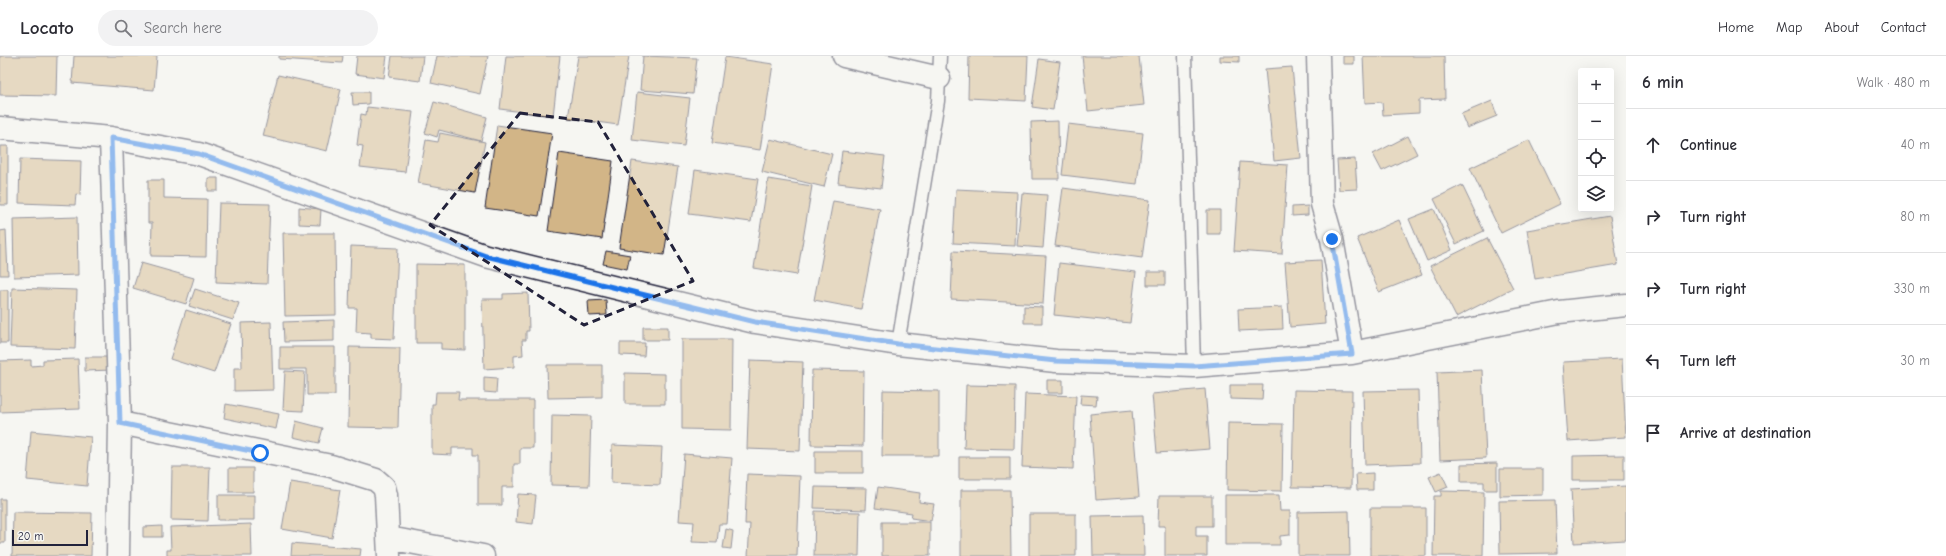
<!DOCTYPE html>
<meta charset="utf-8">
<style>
:root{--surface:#fff;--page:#f2f2f3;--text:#2b2b33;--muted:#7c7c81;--line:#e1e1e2}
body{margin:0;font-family:"Comic Neue",sans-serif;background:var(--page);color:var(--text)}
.controls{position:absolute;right:12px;top:12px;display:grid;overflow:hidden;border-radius:4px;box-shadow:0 4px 16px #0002}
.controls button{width:36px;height:36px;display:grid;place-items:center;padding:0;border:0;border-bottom:1px solid var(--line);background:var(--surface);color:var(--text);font:20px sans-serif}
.scale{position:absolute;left:12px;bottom:10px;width:76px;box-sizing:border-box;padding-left:4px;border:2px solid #22223b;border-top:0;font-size:11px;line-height:14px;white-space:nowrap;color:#22223b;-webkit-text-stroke:3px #f6f6f2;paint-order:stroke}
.stop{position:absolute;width:12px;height:12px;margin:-9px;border:3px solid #1a73e8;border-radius:50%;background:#fff}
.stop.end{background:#1a73e8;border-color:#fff;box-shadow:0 1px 4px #0008}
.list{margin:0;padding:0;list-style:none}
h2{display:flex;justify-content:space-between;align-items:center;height:52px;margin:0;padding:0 16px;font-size:17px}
h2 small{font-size:13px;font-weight:400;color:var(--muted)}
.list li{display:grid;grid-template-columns:26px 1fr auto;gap:12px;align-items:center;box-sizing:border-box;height:72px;padding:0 16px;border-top:1px solid var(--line)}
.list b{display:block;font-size:15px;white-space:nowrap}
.list em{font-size:13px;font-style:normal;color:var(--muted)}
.icon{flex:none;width:22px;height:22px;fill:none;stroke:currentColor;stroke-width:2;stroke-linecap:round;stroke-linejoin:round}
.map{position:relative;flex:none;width:1626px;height:500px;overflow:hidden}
header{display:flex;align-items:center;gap:24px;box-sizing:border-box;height:56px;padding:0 20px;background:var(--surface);border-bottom:1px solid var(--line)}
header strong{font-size:19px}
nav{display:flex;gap:22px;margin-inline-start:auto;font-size:14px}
.search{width:280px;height:36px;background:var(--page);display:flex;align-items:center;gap:10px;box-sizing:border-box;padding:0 14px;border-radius:22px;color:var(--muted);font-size:15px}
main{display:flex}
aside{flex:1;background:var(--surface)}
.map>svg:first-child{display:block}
</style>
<header>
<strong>Locato</strong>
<div class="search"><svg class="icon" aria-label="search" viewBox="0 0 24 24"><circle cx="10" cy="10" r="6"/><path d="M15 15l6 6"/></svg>Search here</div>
<nav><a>Home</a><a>Map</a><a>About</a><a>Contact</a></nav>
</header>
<main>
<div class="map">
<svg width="1626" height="500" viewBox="0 0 1626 500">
<rect width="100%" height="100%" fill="#f6f6f2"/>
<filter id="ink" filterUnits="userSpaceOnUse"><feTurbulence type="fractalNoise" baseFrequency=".025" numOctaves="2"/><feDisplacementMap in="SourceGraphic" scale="8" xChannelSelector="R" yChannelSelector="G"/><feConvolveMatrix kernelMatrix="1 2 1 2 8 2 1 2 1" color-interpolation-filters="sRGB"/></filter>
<g filter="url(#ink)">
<!-- building -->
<path fill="#d2b587" stroke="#22223b" d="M0,0H57L56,40L0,39Z
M74,0H157L154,34L72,27Z
M279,0H343L342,7L279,3Z
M357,0H387L384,22L355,18Z
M392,0H423L420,25L389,21Z
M437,0H488L480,38L431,27Z
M506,0H560L553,60L500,53Z
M578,0H629L618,69L568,62Z
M643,0L697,2L693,38L640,34Z
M969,0H1028L1026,45L968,42Z
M1082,0H1139L1144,49L1088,55Z
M1220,0H1239V6L1220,5Z
M1343,0H1354V8H1343Z
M1363,0H1444L1445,43L1419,44V57L1383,59L1382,46L1365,47Z
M725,1L773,8L760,94L712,87Z
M1039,3L1060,6L1053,54L1032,51Z
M1292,11L1301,102L1274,105L1265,13Z
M278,19L341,33L327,95L263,80Z
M352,36H369V48L353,49Z
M637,36L690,42L684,90L632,84Z
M1492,45L1497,60L1467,72L1461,58Z
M434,46L487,61L481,85L439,74L437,81L425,77Z
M367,51L413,56L405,116L360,111L363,90L357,89L361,58L366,59Z
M1058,65L1059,123H1032L1031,66Z
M1068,68L1143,77L1137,128L1062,119Z
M497,69L552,77L539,160L485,152Z
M440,77L485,86L475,137L418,127L426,84L438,86Z
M1408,80L1417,98L1382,115L1373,98Z
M770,83L832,98L824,131L762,116Z
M1529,84L1560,148L1501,177L1470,112Z
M0,90H8V149H0Z
M842,95L885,100L881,132L838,127Z
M559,97L613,105L602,183L548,175Z
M20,103L81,105L80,139L76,138L75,149L19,147Z
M1355,103L1357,133L1339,134L1337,104Z
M632,105L678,111L664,199L619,192Z
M1240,106L1288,109L1282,198L1234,195Z
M695,114L758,123L751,166L689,158Z
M208,122H218V135H208Z
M768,123L812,130L797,219L754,212Z
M148,124H164V142L207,143L206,201L151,200L152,167H148Z
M1462,129L1484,175L1456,188L1434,143Z
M1063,132L1150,144L1142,202L1055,190Z
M956,133L1017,136L1015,190L953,187Z
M1022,137L1047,139L1043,192L1017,190Z
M833,145L880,153L861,253L814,244Z
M219,147L270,148L267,228L216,226Z
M1308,150V159L1292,160V151Z
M299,151L321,153L320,169L299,168Z
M1434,153L1452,194L1427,205L1409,163Z
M1207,154H1220V178H1207Z
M1610,160L1618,209L1535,223L1527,174Z
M77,161L78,219L14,221L13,163Z
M1399,164L1422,219L1379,236L1357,182Z
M6,174L8,219H0V175Z
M283,177H335L336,259L285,260Z
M1487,182L1513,232L1456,261L1430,210Z
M351,190L398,192L394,283L371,282V277L356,276L357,252H349Z
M606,195L630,199L627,213L603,208Z
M953,195L1046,200L1043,248L951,243Z
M1321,204L1325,268L1290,271L1285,206Z
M141,207L194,222L186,248L133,232Z
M1059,207L1136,216L1130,267L1054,259Z
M416,208L465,209V294L441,293V287H416Z
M1147,216H1165V229H1147Z
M12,232L77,234L75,293L10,291Z
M195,233L239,247L233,264L189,250Z
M0,234H8V287H0Z
M528,237L529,275H526V284H522L523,299L514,300V311L484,313L482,243H503V238Z
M606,244L607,259L589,260L588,245Z
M1024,250L1042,251V267H1024Z
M1282,251L1283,273L1239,275L1238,253Z
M186,254L231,268L214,317L170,303Z
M334,264V285L284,286L283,266Z
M271,266L273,334L234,335V312H242L241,267Z
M643,271H668V284H643Z
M682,283H732L731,374L682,373Z
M620,287H645L644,300L620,299Z
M280,291H335V339H307V313H280Z
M349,291L400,292L398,372L348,371Z
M85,301H111L112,314L85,315Z
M78,303L80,353L0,356V305L31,304V310L43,309V304Z
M1622,303L1626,381L1568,385L1563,306Z
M750,304L803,306L800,395L747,393Z
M547,309H602V341L548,342Z
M812,314L864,315L863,390L811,389Z
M1482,314L1486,402L1440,404L1437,316Z
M285,315L305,316L303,355L283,354Z
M625,317L665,318V348H625Z
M484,321L497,322L496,337L484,336Z
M1047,324H1063V337H1047Z
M966,329L1015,330L1014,393L964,392Z
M1230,329H1263L1262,344L1230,343Z
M1205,333L1210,393L1157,397L1152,338Z
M883,334L939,335V400H882Z
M1294,334L1352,335L1351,432L1292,431Z
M1418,334L1420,407L1365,409L1363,335Z
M436,336H459L458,344H533V392H520V408H514V431H502V449H478V399H473V392H452V399L432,398V348H435Z
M1025,338L1076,340L1073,413L1022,411Z
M1081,339L1097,340L1096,349L1080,348Z
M226,348L279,358L276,373L224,362Z
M1132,354L1139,441L1096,444L1090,358Z
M552,359L591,360L589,430L551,429Z
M296,365L323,372L319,387L293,381Z
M1228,367L1283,368L1282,435L1227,434Z
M31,375L91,381L87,430L27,424Z
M612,389L662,391L660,429L611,427Z
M815,395H863V417H815Z
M684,398L732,402L727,468H719L717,487L692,486L694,466L679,465Z
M1624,399V424H1573V400Z
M959,401H1010V423H959Z
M1497,407V434H1484V426H1461V408Z
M172,411H210L208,465L171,464Z
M229,412H253V436H229Z
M1500,413H1543V439L1500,440Z
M1441,416L1448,431L1436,436L1429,421Z
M1373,417V434H1357L1356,418Z
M747,418L800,420L797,500H748L750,468H745Z
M290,426L340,434L332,482L282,473Z
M1626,430V484L1574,487L1571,433Z
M815,431L867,432L866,454L814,452Z
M878,431L920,437L919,446L934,448L931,465L911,462L912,457L875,452Z
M961,434H1010L1011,500H961Z
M1441,435L1484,436L1483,500H1433L1434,440H1441Z
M518,438L536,439L533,468L516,466Z
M218,439H254V464H218Z
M1225,439H1279L1280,455H1290V479L1280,480V489H1225Z
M1159,440H1212V470H1196V480H1207V500H1165V470H1158Z
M0,443H5V487H0Z
M1555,444L1557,497L1500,498L1499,445Z
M1370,452H1426V500H1370Z
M815,455L860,456L859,500H814Z
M1349,455L1350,500H1298V456Z
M13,456L92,457L91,500H12Z
M1029,458H1076V500H1029Z
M1143,459L1144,500H1093L1092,460Z
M882,466H930V500H882Z
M251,468L252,500H167V494H171L170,471Z
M162,470V481H143V471Z
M726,473L733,475L731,493L723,492Z
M292,487L361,493L360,500H291Z"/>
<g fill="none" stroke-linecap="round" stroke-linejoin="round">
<!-- service casing -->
<g stroke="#22223b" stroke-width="15">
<path id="service" d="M1185,0L1194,310
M898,288L938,45L940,0"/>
</g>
<!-- minor casing -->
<g stroke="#22223b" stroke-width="25">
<path id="minor" d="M844,0L939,22
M1318,0L1322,148L1332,183L1352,297
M0,72L111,82L199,98L486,200L755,266L898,288L1056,305L1194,310L1352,297L1559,256L1626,249
M111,82L120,367L118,500
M120,367L331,410L376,424L384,431L386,439L389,500
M389,482L483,500"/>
</g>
<!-- service -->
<use href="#service" stroke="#f6f6f2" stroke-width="12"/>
<!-- minor -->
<use href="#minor" stroke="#f6f6f2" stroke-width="22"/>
</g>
</g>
<g fill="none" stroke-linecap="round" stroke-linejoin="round" filter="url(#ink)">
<!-- route -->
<path stroke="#1a73e8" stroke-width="5" d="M260,397L120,367L111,82L199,98L486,200L755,266L898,288L1056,305L1194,310L1352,298L1332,183"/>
</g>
<!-- marked area -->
<path d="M0 0H1626V500H0ZM520,57L598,66L693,225L584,269L430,169Z" fill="#f6f6f2" fill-opacity=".55" fill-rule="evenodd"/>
<path fill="none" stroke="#22223b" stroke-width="3" stroke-dasharray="8 5" stroke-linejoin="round" d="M520,57L598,66L693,225L584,269L430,169Z"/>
</svg>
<div class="controls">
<button>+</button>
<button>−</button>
<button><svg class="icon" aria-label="locate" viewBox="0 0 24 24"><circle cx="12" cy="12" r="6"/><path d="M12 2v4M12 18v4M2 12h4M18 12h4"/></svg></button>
<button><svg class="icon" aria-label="layers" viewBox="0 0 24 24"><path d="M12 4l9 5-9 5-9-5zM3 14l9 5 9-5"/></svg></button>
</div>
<div class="scale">20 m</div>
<div class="stop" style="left:260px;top:397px"></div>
<div class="stop end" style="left:1332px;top:183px"></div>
</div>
<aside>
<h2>6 min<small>Walk · 480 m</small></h2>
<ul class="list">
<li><svg class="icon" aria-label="ahead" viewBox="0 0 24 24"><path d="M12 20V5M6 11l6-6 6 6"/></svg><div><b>Continue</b></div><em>40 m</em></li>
<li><svg class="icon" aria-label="right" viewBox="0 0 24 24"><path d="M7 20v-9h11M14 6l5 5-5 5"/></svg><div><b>Turn right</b></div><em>80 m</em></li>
<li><svg class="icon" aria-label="right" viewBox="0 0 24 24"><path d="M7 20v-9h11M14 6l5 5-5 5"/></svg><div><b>Turn right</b></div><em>330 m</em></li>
<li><svg class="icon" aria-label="left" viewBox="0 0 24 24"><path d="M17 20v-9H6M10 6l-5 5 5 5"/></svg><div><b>Turn left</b></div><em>30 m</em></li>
<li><svg class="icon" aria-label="arrive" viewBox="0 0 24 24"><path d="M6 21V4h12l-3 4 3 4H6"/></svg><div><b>Arrive at destination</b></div></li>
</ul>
</aside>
</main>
